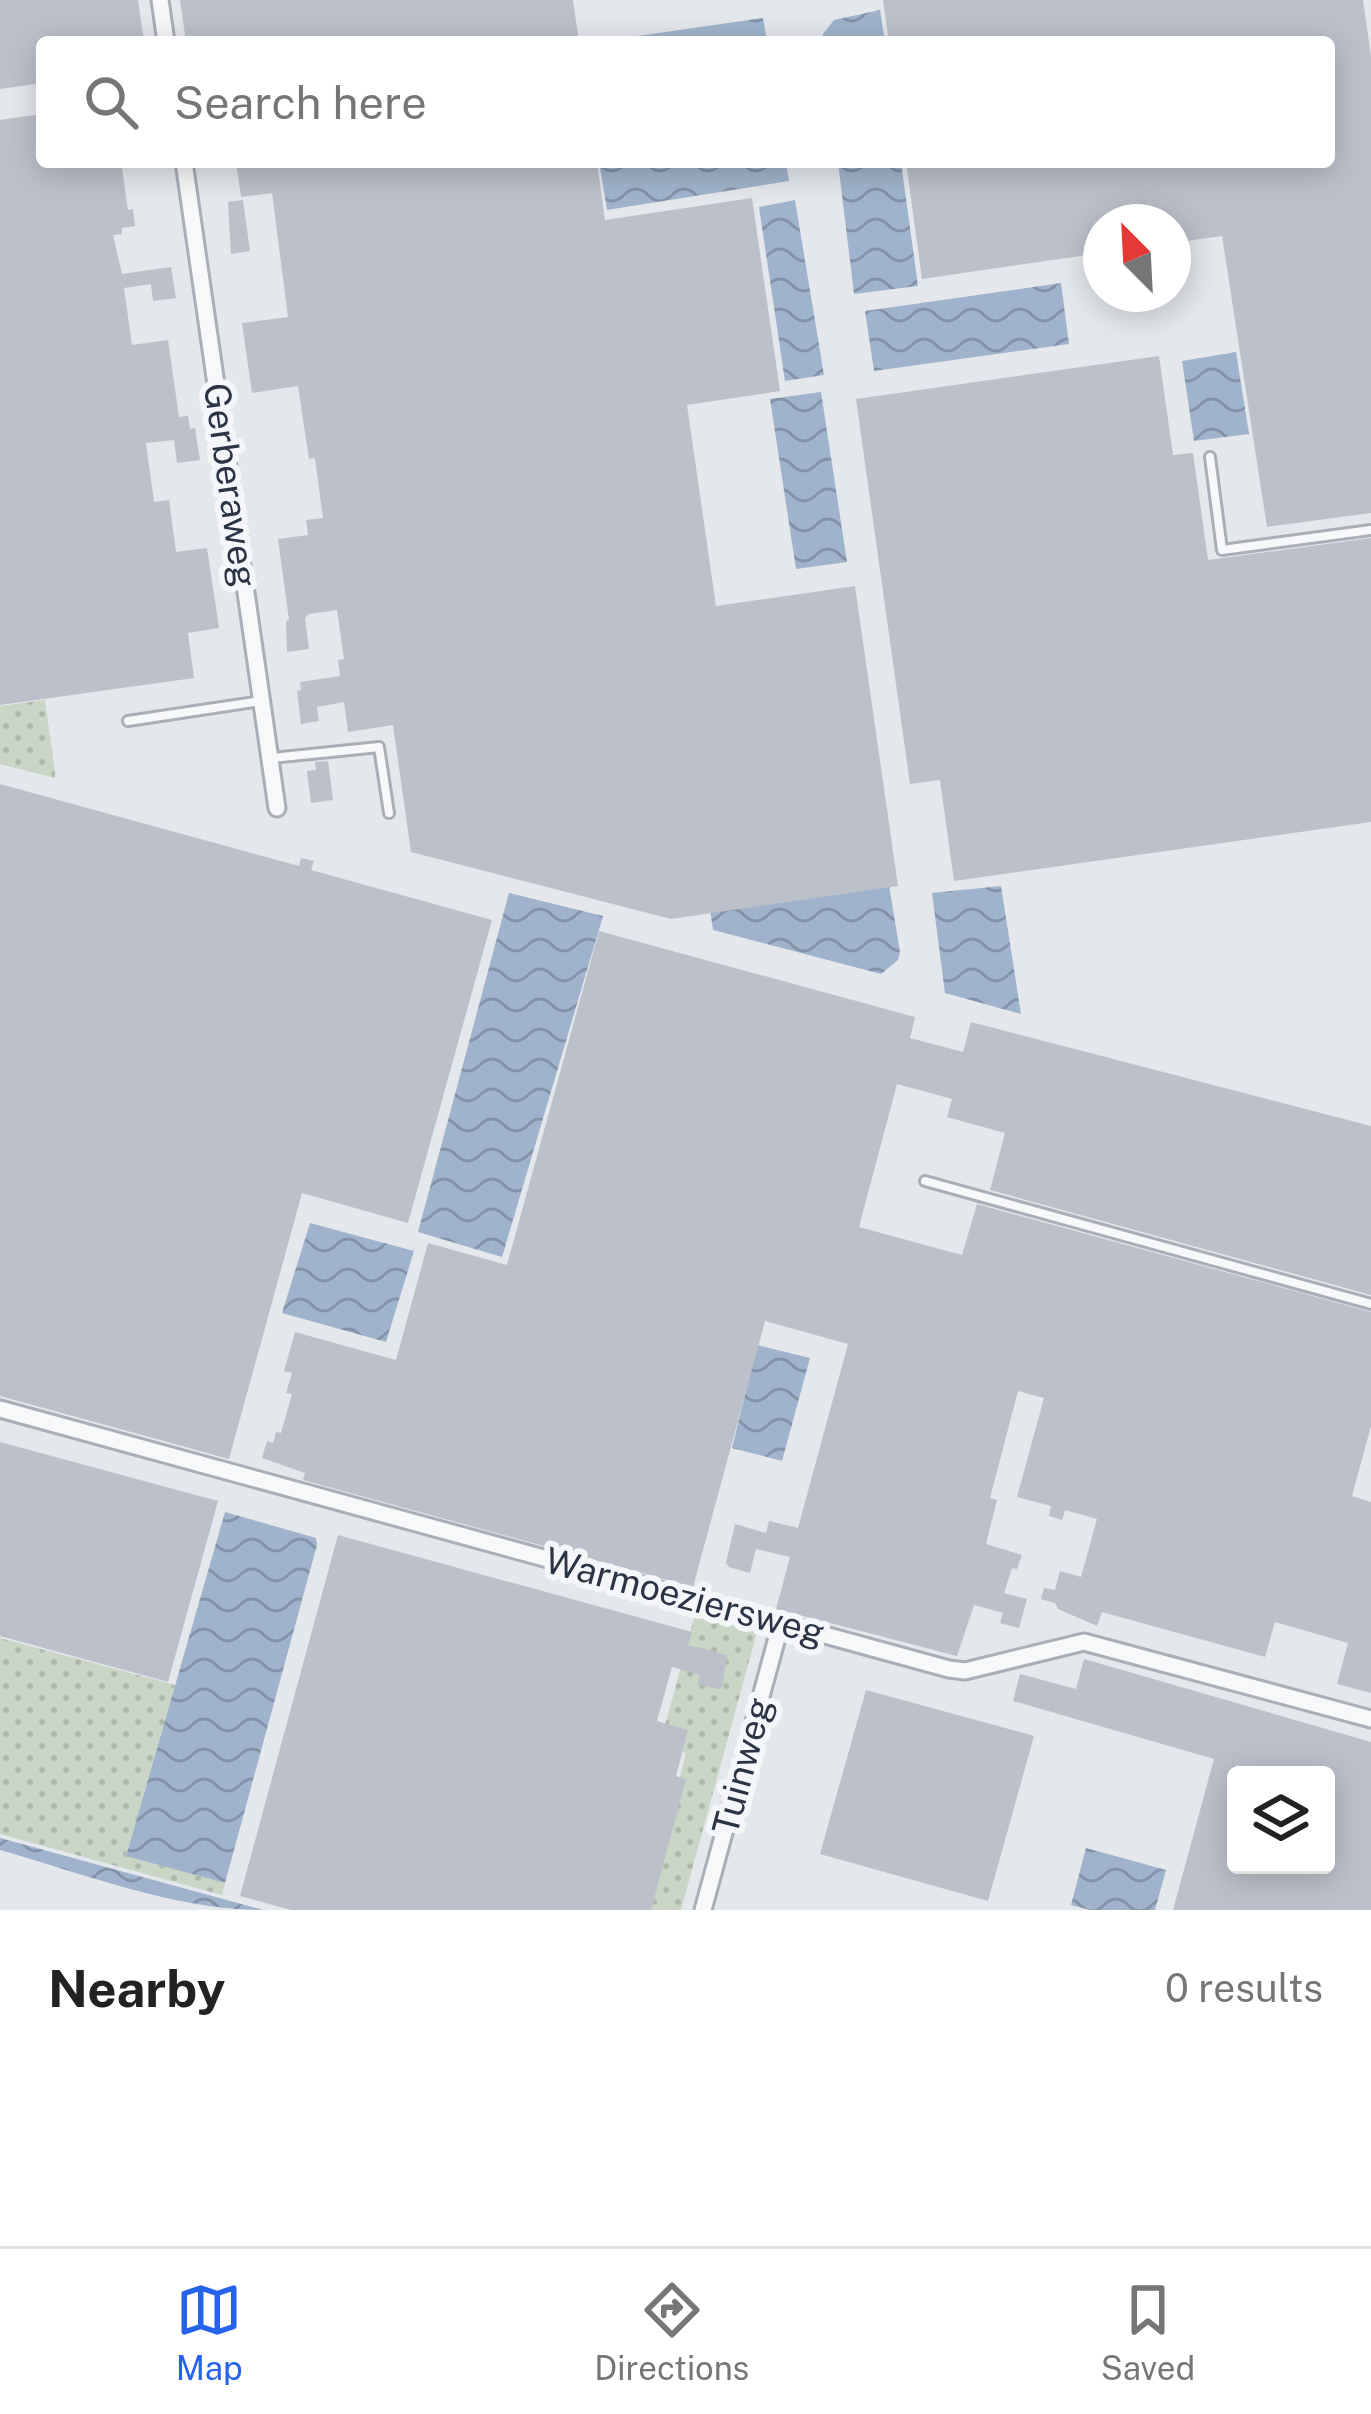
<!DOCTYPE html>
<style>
:root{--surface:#fff;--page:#f6f6f6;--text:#222;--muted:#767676;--line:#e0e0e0;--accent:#2563eb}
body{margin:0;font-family:"Public Sans",sans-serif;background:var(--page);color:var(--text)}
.controls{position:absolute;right:36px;bottom:36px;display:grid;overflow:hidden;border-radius:12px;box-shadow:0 6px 30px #0003}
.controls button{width:108px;height:108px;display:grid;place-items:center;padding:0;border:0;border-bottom:3px solid var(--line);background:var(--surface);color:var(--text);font:60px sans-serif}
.compass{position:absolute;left:1083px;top:204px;width:108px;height:108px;border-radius:50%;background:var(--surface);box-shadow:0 6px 30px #0003;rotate:336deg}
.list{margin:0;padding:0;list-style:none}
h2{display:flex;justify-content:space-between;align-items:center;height:156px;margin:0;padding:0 48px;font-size:51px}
h2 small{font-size:39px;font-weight:400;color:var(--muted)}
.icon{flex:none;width:66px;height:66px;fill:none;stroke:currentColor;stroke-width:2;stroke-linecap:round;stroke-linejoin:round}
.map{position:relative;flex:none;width:1371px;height:1910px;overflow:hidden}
.search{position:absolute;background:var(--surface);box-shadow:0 6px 30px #0003;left:36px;right:36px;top:36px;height:132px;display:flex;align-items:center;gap:30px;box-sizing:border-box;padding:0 42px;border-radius:12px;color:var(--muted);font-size:45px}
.sheet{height:336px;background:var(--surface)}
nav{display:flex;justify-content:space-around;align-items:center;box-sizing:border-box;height:168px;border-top:3px solid var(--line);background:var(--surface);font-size:33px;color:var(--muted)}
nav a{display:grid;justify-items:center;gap:6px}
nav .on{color:var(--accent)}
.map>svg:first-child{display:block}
</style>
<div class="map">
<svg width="1371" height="1910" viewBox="0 0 1371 1910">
<defs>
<pattern id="grass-dots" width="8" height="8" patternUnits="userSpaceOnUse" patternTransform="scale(3)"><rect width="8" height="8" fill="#c9d6c5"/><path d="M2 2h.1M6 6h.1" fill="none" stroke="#adb8ab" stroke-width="1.8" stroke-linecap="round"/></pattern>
<pattern id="water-waves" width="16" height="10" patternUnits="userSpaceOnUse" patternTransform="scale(3)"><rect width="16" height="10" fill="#9fb4cc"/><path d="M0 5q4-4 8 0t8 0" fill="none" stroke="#8293a7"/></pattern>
</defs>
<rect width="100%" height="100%" fill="#e4e7ec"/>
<!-- grass -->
<path fill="url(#grass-dots)" d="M45,700L55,772V778L0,764V706Z
M695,1615L757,1632L681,1910H646L686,1753L660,1744Z
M0,1638L175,1685L126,1855L225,1883L222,1895L0,1834Z"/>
<!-- water -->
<path fill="url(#water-waves)" d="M880,10L885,42H824L823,34L834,20Z
M763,18L767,42H596Z
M599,162H786L789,181L607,210Z
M838,162H901L918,286L854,294Z
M795,200L824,375L785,381L759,207Z
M1061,283L1069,344L874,371L865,311Z
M1236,352L1249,434L1194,441L1182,361Z
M821,392L847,562L796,569L770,399Z
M880,830L900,952L898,960L881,974L713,930L702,855Z
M1001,886L1021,1014L945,993L932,893Z
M509,893L603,916L502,1257L418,1232Z
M310,1223L414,1251L386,1342L282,1313Z
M757,1345L810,1358L782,1461L732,1448Z
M225,1512L316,1538L317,1545L225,1883L126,1856Z
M0,1838L263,1910C175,1910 85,1874 0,1850Z
M1086,1848L1166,1870L1155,1910H1090L1071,1905Z"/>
<!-- building -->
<path fill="#bbc0ca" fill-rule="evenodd" d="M0,0H138L144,42H42V83L0,89Z
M180,0H573L579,42H186Z
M883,0H1363L1371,56V513L1267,527L1222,236L1173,243V222H1101V253L922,279L906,162H1329V42H889Z
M42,114V162H121L128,210L133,209L135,226L122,228V234L113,235L122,274L171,267L176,298L153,301L151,284L124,288L132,345L168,340L179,417L188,416L190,429L195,428L200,460L177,463L174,440L146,443L154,502L169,500L176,552L207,548L219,628L188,633L194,678L0,705V120Z
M236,162H597L605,220L752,198L780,391L687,405L716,606L855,586L898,886L671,919L411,852L393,725L348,732L344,702L317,707L319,721L301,724L297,691L301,690L300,682L340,676L338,660L344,659L337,610L309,614L305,618L309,649L287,652L286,621L289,620L278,539L308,535L306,520L323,518L315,458L309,459L298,386L252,393L242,323L288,317L272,193L241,197Z
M243,200L250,251L231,254L228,202Z
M1159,356L1173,455L1193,453L1208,560L1371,538V822L954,881L940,780L910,784L856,399Z
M328,761L333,800L311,803L307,771L316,770L315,762Z
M0,784L299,866L301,858L314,861L311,870L492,920L408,1223L302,1193L229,1459L0,1396Z
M599,931L915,1017L910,1038L963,1052L971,1022L1371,1126V1295L990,1190L1005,1133L947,1117L952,1099L897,1084L859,1227L962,1255L977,1204L1371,1312V1426L1352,1496L1371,1502V1693L1337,1684L1348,1643L1275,1622L1265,1657L1102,1612L1097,1626L1058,1609L1055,1603L1041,1599L1044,1588L1055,1590L1060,1571L1081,1577L1097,1519L1065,1510L1062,1520L1049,1516L1051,1506L1017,1497L1044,1398L1018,1391L990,1498L997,1500L986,1544L1022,1555L1017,1569L1012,1568L1004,1593L1027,1599L1019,1628L1000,1623L1003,1613L974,1605L957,1656L776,1609L790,1557L756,1549L750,1573L729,1567L726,1563L735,1524L766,1533L769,1521L798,1528L848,1344L765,1321L693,1587L303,1480L305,1473L262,1458L267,1441L273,1443L276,1432L281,1433L292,1394L286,1393L292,1373L284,1371L295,1332L396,1360L428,1243L507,1265Z
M0,1442L218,1501L168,1682L0,1636Z
M338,1535L692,1632L688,1645L727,1655L722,1687L718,1689L698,1684L700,1675L672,1667L657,1721L688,1730L676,1776L686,1779L651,1910H291L240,1896Z
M1084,1659L1371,1742V1910H1173L1214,1759L1013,1701L1020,1674L1076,1689ZM1236,1765L1272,1775H1326V1865H1236Z
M866,1690L1034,1736L988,1901L820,1854Z"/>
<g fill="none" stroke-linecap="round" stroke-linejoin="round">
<!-- service casing -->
<g stroke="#a9aeb7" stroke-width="14">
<path id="service" d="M1210,457L1222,550L1371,530
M128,721L261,701
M272,758L379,747L389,813
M925,1181L1371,1304"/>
</g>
<!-- minor casing -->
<g stroke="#a9aeb7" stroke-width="21">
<path id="minor" d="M160,0L166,42
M184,162L277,808
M0,1409L949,1669L965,1671L1084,1642L1371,1719
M703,1910L781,1623"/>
</g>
<!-- service -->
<use href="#service" stroke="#f7f8fa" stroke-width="8"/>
<!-- minor -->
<use href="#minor" stroke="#f7f8fa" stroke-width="15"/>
</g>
<g text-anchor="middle" stroke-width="12" stroke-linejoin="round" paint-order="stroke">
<!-- street labels -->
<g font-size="36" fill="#2b3445" stroke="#f4f6f9">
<text transform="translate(231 485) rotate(82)" y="13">Gerberaweg</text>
<text transform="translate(685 1596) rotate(15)" y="13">Warmoeziersweg</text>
<text transform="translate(742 1766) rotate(-75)" y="13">Tuinweg</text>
</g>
</g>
</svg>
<div class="controls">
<button><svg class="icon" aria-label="layers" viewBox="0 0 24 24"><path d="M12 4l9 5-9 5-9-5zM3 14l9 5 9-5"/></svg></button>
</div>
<svg class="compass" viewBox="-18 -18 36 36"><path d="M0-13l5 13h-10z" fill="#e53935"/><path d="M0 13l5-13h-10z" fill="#767676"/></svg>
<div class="search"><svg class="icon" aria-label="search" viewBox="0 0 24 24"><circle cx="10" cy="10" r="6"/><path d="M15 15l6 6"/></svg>Search here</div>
</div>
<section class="sheet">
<h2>Nearby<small>0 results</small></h2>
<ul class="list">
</ul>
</section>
<nav>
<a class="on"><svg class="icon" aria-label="map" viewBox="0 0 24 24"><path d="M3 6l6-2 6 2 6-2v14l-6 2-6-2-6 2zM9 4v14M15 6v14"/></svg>Map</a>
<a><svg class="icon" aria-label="directions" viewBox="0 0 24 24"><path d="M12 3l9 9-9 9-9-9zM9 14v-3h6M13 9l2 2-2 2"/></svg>Directions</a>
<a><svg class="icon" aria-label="saved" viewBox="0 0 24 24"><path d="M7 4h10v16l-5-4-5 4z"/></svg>Saved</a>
</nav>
